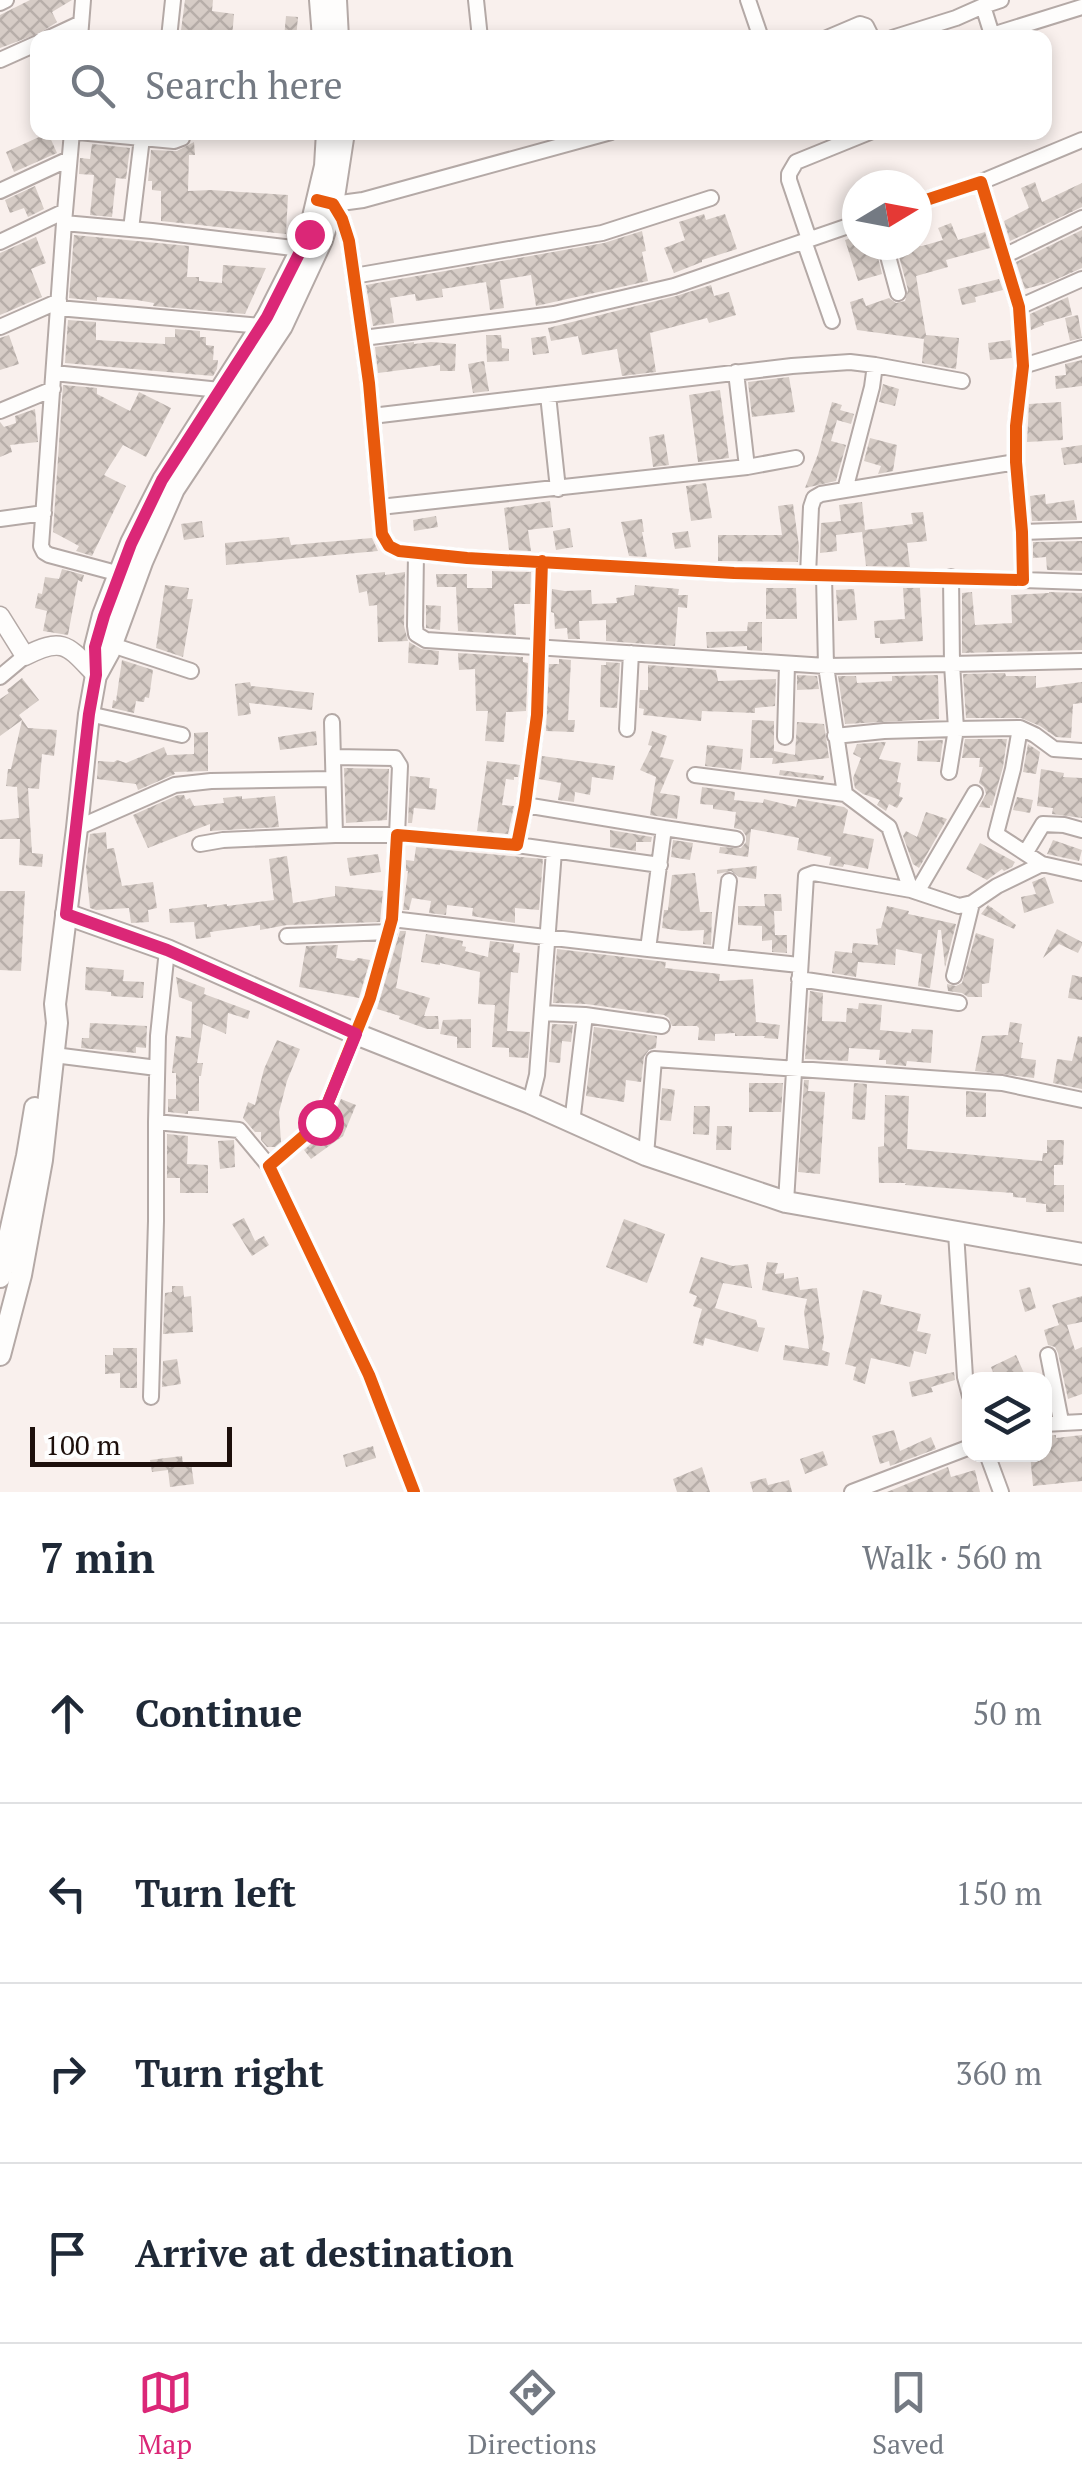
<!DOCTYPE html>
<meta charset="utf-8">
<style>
:root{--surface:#fff;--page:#f6f6f7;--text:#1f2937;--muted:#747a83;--line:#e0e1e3;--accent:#db2777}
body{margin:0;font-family:"PT Serif",serif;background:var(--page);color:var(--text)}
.controls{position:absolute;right:30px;bottom:30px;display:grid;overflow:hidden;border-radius:20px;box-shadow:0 5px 15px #0003}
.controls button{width:90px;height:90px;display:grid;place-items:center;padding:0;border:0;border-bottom:2px solid var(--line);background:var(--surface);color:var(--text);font:50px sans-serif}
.compass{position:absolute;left:842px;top:170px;width:90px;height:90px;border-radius:50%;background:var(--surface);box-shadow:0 5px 15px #0003;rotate:80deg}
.scale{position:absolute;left:30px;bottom:25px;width:202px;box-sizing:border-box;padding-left:10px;border:5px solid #1d0f0b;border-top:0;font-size:28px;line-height:35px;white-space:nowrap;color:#1d0f0b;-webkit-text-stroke:8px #fefefe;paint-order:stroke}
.stop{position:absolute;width:30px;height:30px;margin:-22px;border:8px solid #db2777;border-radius:50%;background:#fff}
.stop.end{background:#db2777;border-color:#fff;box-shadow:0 2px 10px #0008}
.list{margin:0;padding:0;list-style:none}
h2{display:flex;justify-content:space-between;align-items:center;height:130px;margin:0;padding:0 40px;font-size:42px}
h2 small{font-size:32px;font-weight:400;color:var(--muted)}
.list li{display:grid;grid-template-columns:65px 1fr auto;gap:30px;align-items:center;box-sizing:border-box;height:180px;padding:0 40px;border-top:2px solid var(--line)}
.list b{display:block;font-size:38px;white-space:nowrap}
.list em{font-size:32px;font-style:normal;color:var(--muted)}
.icon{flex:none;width:55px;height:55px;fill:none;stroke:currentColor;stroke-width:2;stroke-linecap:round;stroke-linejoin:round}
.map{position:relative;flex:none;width:1082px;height:1492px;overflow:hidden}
.search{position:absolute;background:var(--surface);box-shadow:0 5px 15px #0003;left:30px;right:30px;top:30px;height:110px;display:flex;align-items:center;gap:25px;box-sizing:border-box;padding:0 35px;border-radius:20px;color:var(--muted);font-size:38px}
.sheet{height:850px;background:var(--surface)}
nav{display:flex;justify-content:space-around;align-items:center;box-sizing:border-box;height:140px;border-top:2px solid var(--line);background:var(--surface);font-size:28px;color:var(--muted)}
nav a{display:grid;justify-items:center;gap:5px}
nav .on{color:var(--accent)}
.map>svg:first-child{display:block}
</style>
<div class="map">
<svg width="1082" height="1492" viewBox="0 0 1082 1492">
<defs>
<pattern id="building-cross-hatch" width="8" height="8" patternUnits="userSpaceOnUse" patternTransform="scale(2.5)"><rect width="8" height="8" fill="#d6ccc6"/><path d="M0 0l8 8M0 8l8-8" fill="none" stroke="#b7aea9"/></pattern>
</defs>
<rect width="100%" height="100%" fill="#f9f0ed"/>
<!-- building -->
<path fill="url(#building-cross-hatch)" d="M30,0H72L52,12L57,22L40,33L0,48V15Z
M185,0H213L212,11L234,14L232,38H180Z
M286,16L298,17L296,38H284Z
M48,133L57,153L14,172L6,152Z
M194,142L195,155H189L188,191L211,190L288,195L286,234L161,221V191L152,190V181H148L151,150L177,151Z
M92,144L130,148L126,179L116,178L112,217L90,215L94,175L79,174L80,158L90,159Z
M1035,182L1042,202L1082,183V207L1010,241L1004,221L1029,208L1021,188Z
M35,186L44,209L28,217L24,208L10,213L5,200Z
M704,214L706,220L725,214L737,249L702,260V262L674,273L664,248L685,240L679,222Z
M951,223L958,240L985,232L990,248L946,260L948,267L916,276L926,335L959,338L956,369L922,363L924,339L857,330L850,302L863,298L866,306L889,298L896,303L905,301L908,290L896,245L922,246L943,240L938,228Z
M1082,230V268L1048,283L1025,289L1016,262Z
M642,231L646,251L642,252L648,281L536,306L531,275L500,280L504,308L490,310L486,282L442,289L443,297L416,301L415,294L390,298L394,323L373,326L366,285L604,243Z
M74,235L189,246L187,277H199V281L222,283L223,265L266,268L245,314L153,306L154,303L137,300L97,297V301L69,298Z
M857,236V245H875L882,274L858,281L845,240Z
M36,237L46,263L31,269L42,297L0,315V253Z
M999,279L1003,290L975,297L976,302L962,305L958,289Z
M711,285L714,296L729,292L736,315L709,323L707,318L650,333L656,372L622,376L617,349L582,355L578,336L551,341L548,328L676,296Z
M1068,297L1072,315L1043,323L1044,325L1031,330L1030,314Z
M1078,315L1082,338L1070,341L1065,318Z
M68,320L96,322V340L165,344V337H175V329L200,331V337H206V345L214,346L213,360H218L217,369L213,376L65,363Z
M9,335L19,364L0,370V338Z
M486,335H501L502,348L509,349V361L487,362Z
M546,336L549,353L533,355L531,338Z
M1010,340L1012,358L990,360L988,343Z
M414,342V344L431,342L456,344L455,371H440V365L378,373L375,347Z
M1082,360V386L1056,389L1055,376L1066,375L1065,364Z
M484,361L489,391L473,393L468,364Z
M789,377L795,412L752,417L748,382Z
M883,384L899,389L895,406L879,402Z
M63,385L97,388V394L130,411L139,392L171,408L146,457L123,445L104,475L126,486L92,556L76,551L79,546L53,532Z
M720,390L729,458L698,462L689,395Z
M832,402L842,405L840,410L854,414L851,424L837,420L831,441L846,445L836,481L805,488L818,454Z
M1061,402L1063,440L1027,442L1029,404Z
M35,409L38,442L10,445L12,452L0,457V422L4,427L16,423L15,416Z
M664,434L669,465L653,467L649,437Z
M870,438L897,445L893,471L878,474L881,466L864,461Z
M1082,445V463L1064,465L1061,448Z
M706,483L712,518L691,521L686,486Z
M1045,494L1046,504L1074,500L1077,520L1032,521L1030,496Z
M550,501L553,527L528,530L531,551L509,550L504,508Z
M862,502L865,530L913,524L911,513L923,512L927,541L907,543L910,567L866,566L862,532L836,535L837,551L820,553L821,523L841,521L839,505Z
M793,504L799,546L798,562L718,561V535H782L778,506Z
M436,516L438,527L414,531L413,520Z
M642,519L644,532H642L647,557L629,556L621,522Z
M202,521L204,537L184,540L181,524Z
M570,528L573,547L556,550L553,531Z
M688,531L691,547L675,549L672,533Z
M289,537L291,545L372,538L378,551L226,565L225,543Z
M1082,541V571L1047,570L1046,557L1033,558V542Z
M62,569L84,575L82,582L78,580L68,635L43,631L47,611L35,608L38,593L42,594L45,577L59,579Z
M492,571L531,572L530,604H514L516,635L458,631L456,587H437L436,574H467V588H492Z
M385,572V575L405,572L404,626L408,641L378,642L377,605L369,606L367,591L359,593L356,575Z
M165,585L189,588L187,599H193L183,657L156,648Z
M635,585L679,589L678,595H688L687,608L678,607L675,646L606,641V620L579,621L580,639H568L567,628L555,629L554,613L551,612L552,589L565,591L591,590L592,604L617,603L616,598L634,595Z
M766,588H796L797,619H766Z
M903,588H920L923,641L880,644V638H875L874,621L905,619Z
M854,589L857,620L838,621L836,590Z
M972,592L975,625L1012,623L1011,595L1049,593V592L1082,593V650L962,653V593Z
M426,605L441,606L440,630L426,628Z
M748,622H762V651L747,650V646L707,648L706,632L747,631Z
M409,642L421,649L439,651L438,665L408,663Z
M458,653L523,657V662L528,663L526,711L506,712L504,742L485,741L488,711H476L475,669L459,670Z
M559,659L571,660L568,720H575L574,732L546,731L549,664H559Z
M122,660L153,670L149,698L145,697L144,702L136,701L134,713L112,708L113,700L116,701Z
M606,662L620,663L617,708L600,707L601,665H606Z
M648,665L716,670L718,681L776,679L775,706L755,708V713L702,711L701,721L643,715L644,709L639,708L640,690H648Z
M1005,673L1006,676H1036V688L1082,682V703L1073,704L1071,738L1056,737L1040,726L1021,718H966L963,674Z
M797,675L817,676L819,689L797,690Z
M938,675L939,719L845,724L838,676H856L857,683L892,681V676Z
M22,678L39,700L19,715L28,728L57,730L54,756L42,754L39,789L28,788L32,853L43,854L42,867L19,865L20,839H0V820L19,818L17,787L6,786L8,769H11L22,720L0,736V699L9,693L7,690Z
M250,682L251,686L314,693L312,710L249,703L251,714L238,716L235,684Z
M752,720L774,721V751L795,755L797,722L824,724L829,758L772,764L773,758H750Z
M316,731L317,745L280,750L278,737Z
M652,731L667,736L660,757L674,760L660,793L680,796L677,819L650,815L656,777L640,770L652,746L648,745Z
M208,732V771L174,772L175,774L138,790L136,784L97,779L98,761L114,762L117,760L126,763L164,747L167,755L194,754V733Z
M965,739H1007L1003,767L992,806L990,805V808L979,807L986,794L984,787L979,783L983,767H979L980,758H962Z
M943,740L940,762L917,761L918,741Z
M884,742H886L879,759L901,763L897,782L901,783L899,796L903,798L897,808L889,804L886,811L877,805L880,800L863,794L855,788L853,778L861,758L853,754L857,744Z
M1028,744L1040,752L1036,774L1023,772Z
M707,745L743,749L741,770L705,766Z
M542,756L615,766L613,780L592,777L590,795L575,792L574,802L558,800L561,783L539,779Z
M487,761L520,765L518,777H514V780L506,779L502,805L514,806L508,834L477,831Z
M344,768L389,769L387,820L346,823Z
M1041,769L1064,773L1063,777L1082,778V818L1052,814L1053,808L1037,806Z
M780,770L824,776L823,780L779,775Z
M410,776L430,778L429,788L437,789L435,810L414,808L412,823H408Z
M702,787L735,792L734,800L763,803L764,799L796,807L798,799L844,807L848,810L843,833L874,839L868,869L844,864L843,867L829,865L831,857L797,850L799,838L751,829L748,857L719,853L720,847L741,848L746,842V836L742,830L734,828L736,812L713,809V805L700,804Z
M178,795H184L186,800L190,798L194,806L224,803L223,798L242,796V799L275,796L279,827L210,831V824L148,848L133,815Z
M1017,797L1033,800L1030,813L1013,810Z
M926,812L947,819L919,868L913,864L903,836L906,831L917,837Z
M610,830L652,837L651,842H636V851L610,847Z
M106,832L107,849L114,848L122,886L153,882L157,908L148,910L149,922L131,923L129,908L96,910L90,908L86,867L90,834Z
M673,840L693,843L690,860L671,857Z
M1053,840L1082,850L1079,861L1047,854Z
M980,843L1015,862L1012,867L1004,871L1002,869L987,880L966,869Z
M416,847L543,859L539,910L515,908V923L472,916L473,908L447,905L446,915L429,913L431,901L412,898L409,910H403L408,871H406V860L414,861Z
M378,854L381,872L350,876L347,858Z
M287,856L293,903L335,896V886L383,891L380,922L287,925L260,930V925L210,932L211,937L196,939L194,922L170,923L169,909L207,904V907L227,904V906L274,900L269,859Z
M757,866L756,879L739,877L731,871L717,874V870Z
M695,873L700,912H712L711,945L703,944L704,930L682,931L662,928L664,910H668L672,875Z
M1045,877L1054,903L1024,913L1021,897L1036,894L1032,882Z
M0,891H25L21,971L0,970Z
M764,894H781L782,911H774L775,935H787V953L772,952V940L762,941V926L738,925V906H765Z
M988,905L1016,925L1014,929L981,914Z
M887,906L909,911L908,914L956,924L945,967L941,930H938L930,988L918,986L922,954L896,949L895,965L858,962L856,977L832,973L835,951L852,953L853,943L878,945L876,929L881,928Z
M1057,929L1082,942V945L1078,953L1059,944L1043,958Z
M400,931H406L396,988L430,998L424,1016H438L439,1029H427L399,1019L400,1016L377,1009Z
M976,933L994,939L989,983L982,984V997H968L962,993L948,991L947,984L956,986L962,983Z
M426,934L463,941L462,946L466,947L465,951L488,957L490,941L514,944L513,952L520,953L518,973L511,972L507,1031L530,1032L528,1058L509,1057V1048L492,1047L495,1005L478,1004L480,972L440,963V965L421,962Z
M338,945L336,958L354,961L358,958L370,960L359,998L299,987L306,946Z
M557,949L666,962L665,968L720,974L719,981L753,979L756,1022L780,1025L778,1039L764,1038L765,1036H735V1033L715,1034V1041L698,1040L699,1028L697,1026H672L669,1018L664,1015L586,1004L553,1003Z
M86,967L124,970L123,981L144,982L143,998L111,996V992L85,990Z
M1072,975L1082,977V1000L1068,998Z
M176,977L205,988L204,994L250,1011L248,1019L228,1013L226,1034L203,1024L197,1063H203L201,1076H199V1111H188V1114L168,1112V1099H176V1073H172L176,1036L191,1038L192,1002L179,997Z
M810,991L823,993L822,1021L846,1022L847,1008L858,1009L859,1003L882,1005L880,1030L911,1033L912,1029L933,1030L931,1063L907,1061L906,1066L886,1064V1060H879L880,1050L849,1048L848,1061L805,1059Z
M471,1019V1048H457V1037L440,1034L443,1020Z
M1010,1022L1022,1024L1019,1042L1023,1043L1021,1058L1036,1060L1034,1078L975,1071L982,1036L1008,1035Z
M90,1023L147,1026L146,1048L136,1047V1053L81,1048L82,1038H89Z
M552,1024L573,1025L571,1042L562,1041L560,1063L549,1062Z
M594,1027L657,1036L656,1048L649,1050L644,1057L641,1082L626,1080L624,1102L586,1096Z
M1078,1036L1082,1037V1089L1053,1083L1057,1059L1072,1061Z
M277,1040L300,1049L287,1081L279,1112L281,1142L275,1147H267L261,1140V1132H255L243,1118L248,1102L255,1105L264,1069Z
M804,1080H809L808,1091L825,1092L820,1174L798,1172Z
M749,1083H783L781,1112H749Z
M854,1083L867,1084L865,1120L852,1119Z
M662,1088L675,1090L671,1121L660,1120Z
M966,1091L986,1093V1117H966Z
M885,1095L909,1096L907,1149L1042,1161L1043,1153H1047V1140H1064L1063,1165H1054V1185H1064V1212H1046V1204L1026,1202V1198L1013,1197V1193L905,1185L906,1183H879L878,1147L884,1146Z
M341,1099L356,1105L343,1136L311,1159L304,1150L328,1129Z
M694,1106H710L709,1135L693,1134Z
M717,1126H732L731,1150H716Z
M167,1134L188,1136L187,1164L208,1165V1193H180V1178H167Z
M234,1140L235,1167L220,1169L218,1141Z
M244,1218L255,1241L264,1236L269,1245L252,1256L232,1224Z
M624,1219L665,1234L647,1283L606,1267Z
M701,1257L733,1266L748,1264L752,1288L723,1283L715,1308L756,1320L758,1327L765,1328L758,1352L705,1338L703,1346L693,1343L702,1309L693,1306L697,1296L689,1293Z
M767,1262L778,1263L775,1274L784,1273V1279L798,1277L800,1290L817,1288L824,1338L822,1350L830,1353L828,1366L783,1360L785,1345L809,1349L804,1312L807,1299L762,1290Z
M172,1286H183L184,1297L191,1296L193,1332L163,1334L165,1293L172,1292Z
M1030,1287L1036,1308L1025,1312L1019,1290Z
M863,1290L882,1295L880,1304L921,1314L917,1331L931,1334L926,1354L914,1351L910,1367L871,1358L865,1384L853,1380L856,1367L845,1364Z
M1082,1296V1322L1067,1325L1075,1350L1082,1347V1394L1068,1399L1058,1353L1055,1347L1048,1345L1044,1330L1059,1325L1052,1305Z
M113,1348H137V1388H120V1373L105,1374V1355H113Z
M1016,1355L1027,1380H996L991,1367Z
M177,1359L181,1384L162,1387L163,1361Z
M954,1372L955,1380L931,1387L933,1392L912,1397L909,1382Z
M894,1430L900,1451L931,1437L936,1449L890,1466L889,1461L880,1464L872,1436Z
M1056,1435V1438L1082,1435V1481L1033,1486L1030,1454H1044V1436Z
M373,1446L376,1458L346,1467L343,1455Z
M823,1451L828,1465L805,1474L800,1459Z
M182,1456L183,1464L191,1463L194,1484L170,1487L168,1470L152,1472L150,1460Z
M702,1467L710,1492H677L673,1479Z
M948,1467L951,1477L975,1470L980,1492H887Z
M766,1478L768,1485L789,1480L792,1492H753L750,1482Z"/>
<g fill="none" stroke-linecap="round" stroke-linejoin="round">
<!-- minor casing -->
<g stroke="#b4a9a6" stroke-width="18">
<path id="minor" d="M476,0L480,38
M748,0L761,38
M0,3L6,0
M992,35L1082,7
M49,38L81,23
M80,38L83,0
M169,38L173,0
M827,38L860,24L866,26L872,38
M892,38L956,18L983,6
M993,38L983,6L1001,0
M0,60L38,43
M72,132L64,223L152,231L301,249
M78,132L174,141L182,138L183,132
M981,182L1082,140
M0,191L69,159
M331,204L342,219L349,241L369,383L382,534L389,546L399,551L467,558L734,573L1023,580L1022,532L1016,462V426L1023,366L1019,307L981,182L917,203
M333,204L363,200L611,132
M64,223L41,546L44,552L49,555L120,574
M131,229L142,138
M809,239L789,180V174L796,162L870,132
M804,241L832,321
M0,242L65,211
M885,245L898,293
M1004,256L1082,218
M354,276L602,233L711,198
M1019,307L1082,279
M58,308L261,326
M0,327L59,301
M363,338L554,314L674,286L857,223
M875,365L962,381
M1023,366L1082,348
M736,372L747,467
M54,373L220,390
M548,395L558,489
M0,411L53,389
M372,416L792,366L850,362L875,365L872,387L845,490L821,494L814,498L811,507L808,575
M845,490L1016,462
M380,507L747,467L796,458
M0,519L44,513
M1022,532L1082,530
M416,553L415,626L416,634L426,640L826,666L952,664L951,577
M824,576L826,666L845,794L889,827L911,890
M1023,580L1082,582
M112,645L191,671
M0,677L25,656
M89,714L182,735
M332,722L335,835H397L400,766L395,758L333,757
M1020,728L1035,735L1054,749L1082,751
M627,729L631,653
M835,736L884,731L956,729L952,664L1082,661
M785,737L787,664
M949,772L956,729L1020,728L1013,769L996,834L1042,864
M695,775L845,794
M525,805L664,828L648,949L799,965
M77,828L175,785L211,781L333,779
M664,828L736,839
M200,844L223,840L335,835
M517,845L660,865
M1026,852L1043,824L1064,825L1082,830
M917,892L975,793
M392,919L648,949
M287,936L389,932
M167,950L158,1036L156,1122L239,1130L269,1166
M720,956L729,881
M954,976L972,903
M799,979L959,1003
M542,1013L585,1015L572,1123
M585,1015L662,1026
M54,1055L157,1068
M530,1103L537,1075L554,851
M646,1155L654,1059L1002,1083L1082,1100
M786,1202L806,876L814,873L911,890L959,906L972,903L997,886L1042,864L1082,873
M956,1232L965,1377L970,1396
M1048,1355L1061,1421
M151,1397L156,1221V1122
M1044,1424L1082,1422
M987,1454L1001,1492
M414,1492L369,1375L269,1166L320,1122L370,998L392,919L397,835L517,845L525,805L537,715L542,561
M852,1492L970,1447"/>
</g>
<!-- tertiary casing -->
<g stroke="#b4a9a6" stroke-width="21">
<path id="tertiary" d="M0,616L25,656C64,636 68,646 96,675"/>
</g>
<!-- secondary casing -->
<g stroke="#b4a9a6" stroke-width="24">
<path id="secondary" d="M66,914L167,950L356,1034L530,1103L646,1155L786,1202L1082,1254"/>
</g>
<!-- primary casing -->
<g stroke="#b4a9a6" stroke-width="24">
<path id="primary" d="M320,0L323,38
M336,0L338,38
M97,674L109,652L142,562L174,489L282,326L322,240L333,204L344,132
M0,1277L27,1156L35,1108
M0,1355L21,1275L42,1160L57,1023L55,1004L77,828L89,714L96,675L95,647L103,615L131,543L163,480L267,317L309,234L325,166L327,132"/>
</g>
<!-- minor -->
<use href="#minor" stroke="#fefdfc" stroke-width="14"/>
<!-- tertiary -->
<use href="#tertiary" stroke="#fefdfc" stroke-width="18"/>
<!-- secondary -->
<use href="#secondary" stroke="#fefdfc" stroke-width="20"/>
<!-- primary -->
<use href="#primary" stroke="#fefdfc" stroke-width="20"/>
<!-- cycleway casing -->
<g stroke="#fefefe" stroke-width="19">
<path id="cycleway" d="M317,200L333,204L342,219L349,241L369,383L382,534L389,546L399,551L467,558L734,573L1023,580L1022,532L1016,462V426L1023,366L1019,307L981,182L917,203
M414,1492L369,1375L269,1166L320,1122L370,998L392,919L397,835L517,845L525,805L537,715L542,561"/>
</g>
<!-- cycleway -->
<use href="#cycleway" stroke="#e8590c" stroke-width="12"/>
</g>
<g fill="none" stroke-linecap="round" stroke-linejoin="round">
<!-- route -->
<path stroke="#db2777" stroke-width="12" d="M309,234L267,317L162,480L131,544L104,616L95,647L96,675L89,714L66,914L167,950L356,1034L320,1122"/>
</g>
</svg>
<div class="controls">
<button><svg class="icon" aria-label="layers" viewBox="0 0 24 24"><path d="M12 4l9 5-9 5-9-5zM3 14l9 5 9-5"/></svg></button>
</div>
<svg class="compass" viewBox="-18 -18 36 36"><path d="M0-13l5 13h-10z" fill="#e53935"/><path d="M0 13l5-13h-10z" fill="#747a83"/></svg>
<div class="scale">100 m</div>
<div class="stop" style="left:320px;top:1122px"></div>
<div class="stop end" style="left:309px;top:234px"></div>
<div class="search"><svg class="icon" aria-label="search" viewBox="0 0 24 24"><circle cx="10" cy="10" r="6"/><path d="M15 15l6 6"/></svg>Search here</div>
</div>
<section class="sheet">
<h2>7 min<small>Walk · 560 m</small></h2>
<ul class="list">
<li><svg class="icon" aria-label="ahead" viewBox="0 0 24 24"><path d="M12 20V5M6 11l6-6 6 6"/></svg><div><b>Continue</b></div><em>50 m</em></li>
<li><svg class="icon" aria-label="left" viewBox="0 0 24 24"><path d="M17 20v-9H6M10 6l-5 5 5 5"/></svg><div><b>Turn left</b></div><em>150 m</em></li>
<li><svg class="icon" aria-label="right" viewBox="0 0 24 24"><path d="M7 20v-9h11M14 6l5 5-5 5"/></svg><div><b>Turn right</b></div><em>360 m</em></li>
<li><svg class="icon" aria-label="arrive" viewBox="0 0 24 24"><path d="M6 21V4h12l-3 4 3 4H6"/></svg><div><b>Arrive at destination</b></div></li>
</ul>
</section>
<nav>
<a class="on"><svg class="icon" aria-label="map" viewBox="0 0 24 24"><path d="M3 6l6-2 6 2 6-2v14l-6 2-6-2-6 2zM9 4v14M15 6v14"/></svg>Map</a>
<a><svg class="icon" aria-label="directions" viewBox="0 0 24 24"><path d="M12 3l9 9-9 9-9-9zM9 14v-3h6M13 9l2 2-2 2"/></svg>Directions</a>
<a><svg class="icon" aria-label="saved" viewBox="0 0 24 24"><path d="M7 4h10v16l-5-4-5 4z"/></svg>Saved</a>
</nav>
